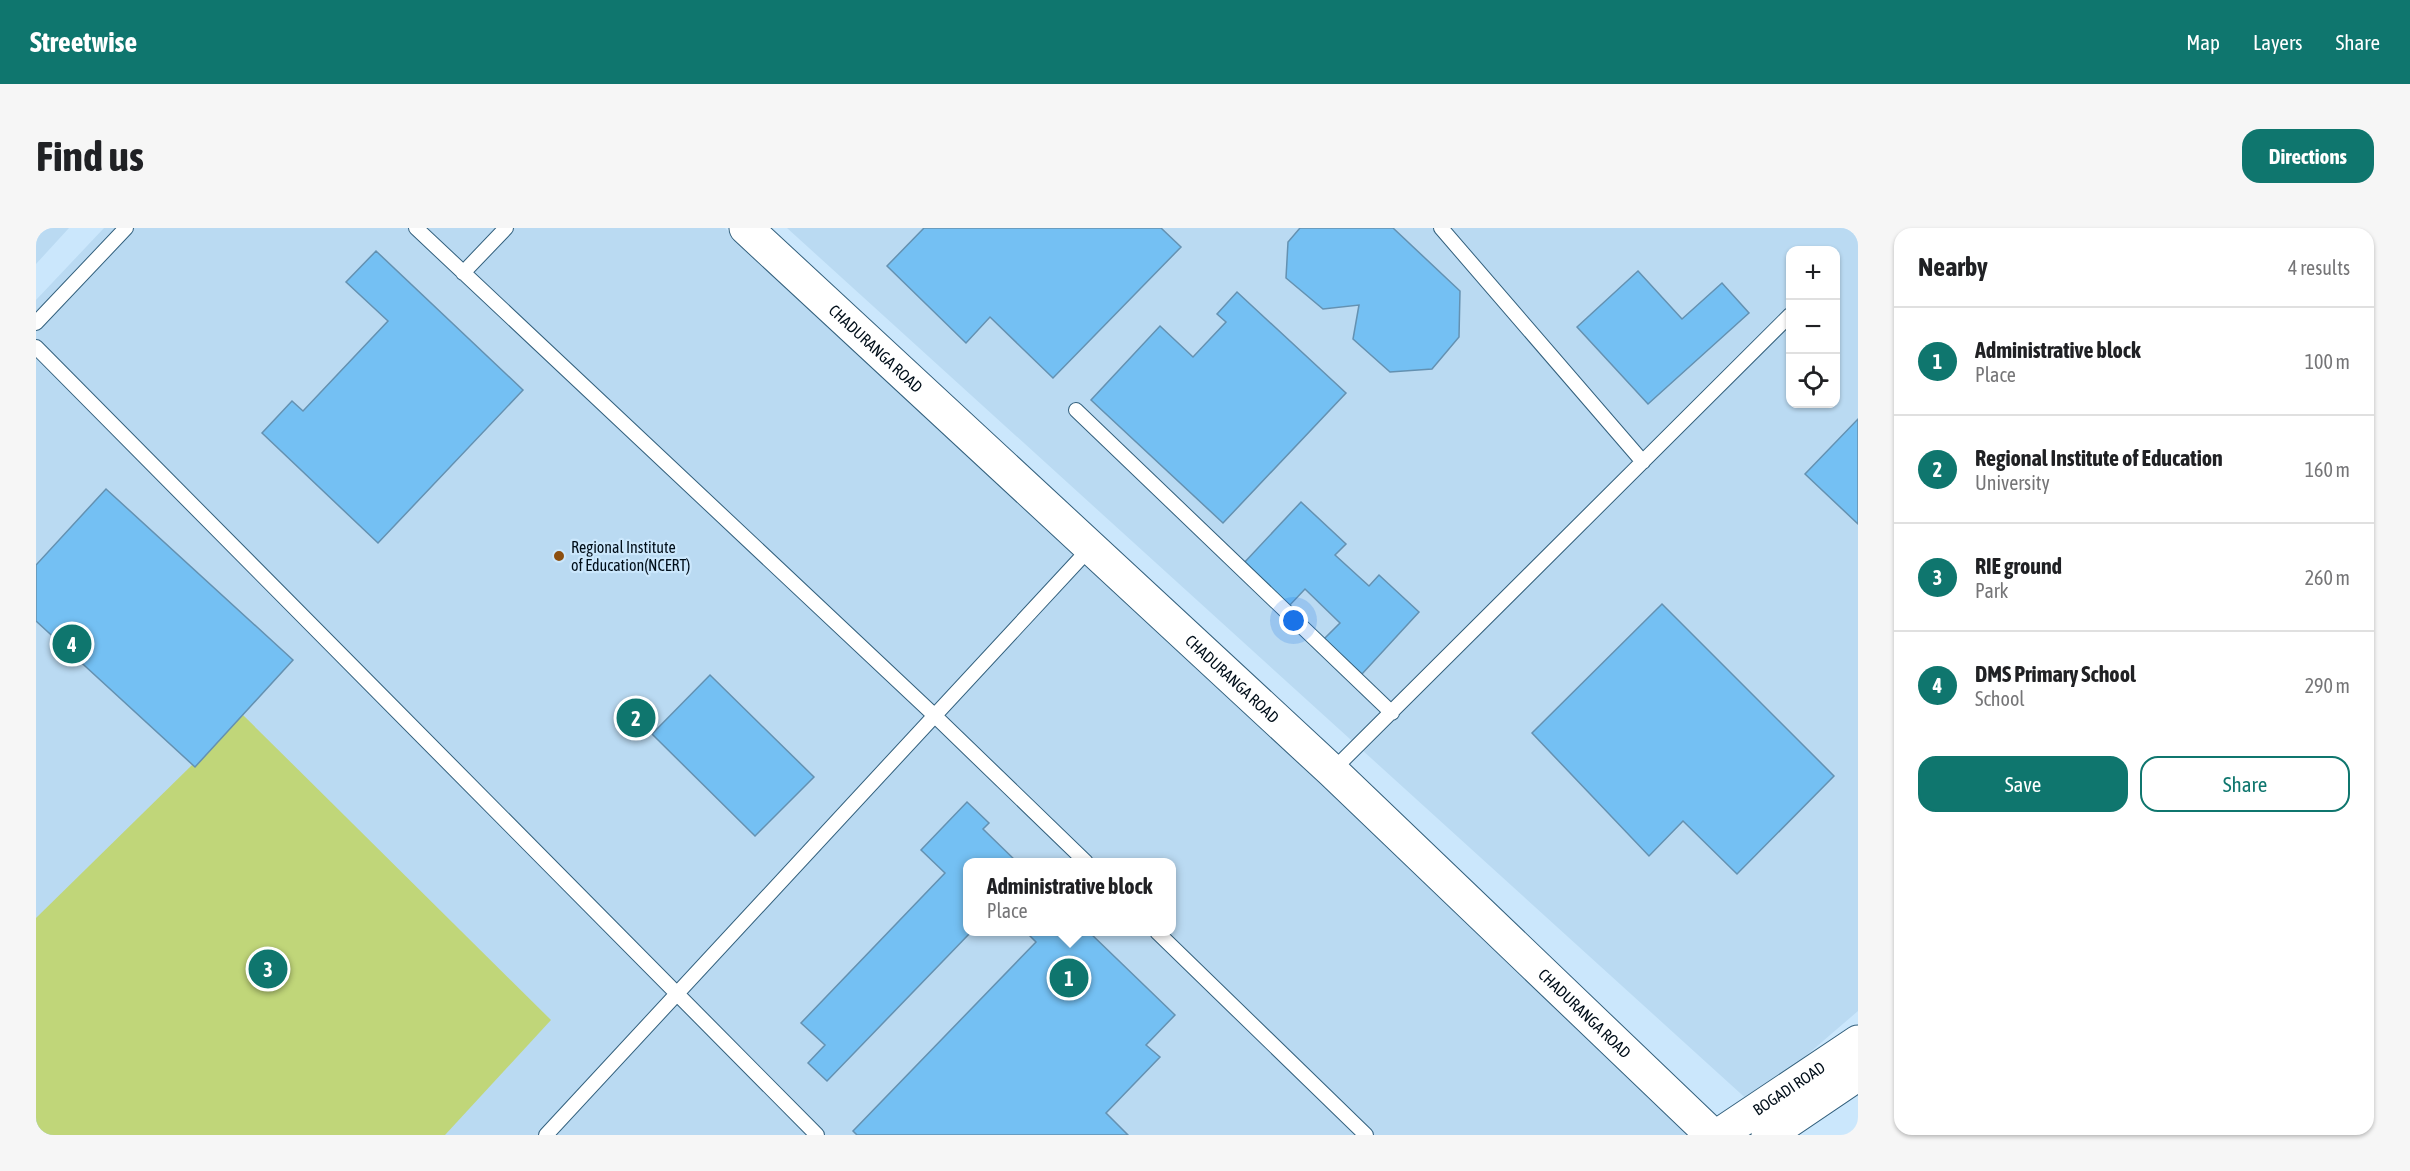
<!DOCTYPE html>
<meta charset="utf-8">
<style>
:root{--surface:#fff;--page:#f6f6f6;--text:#202124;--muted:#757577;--line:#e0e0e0;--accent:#0f766e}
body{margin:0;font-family:"Asap Condensed",sans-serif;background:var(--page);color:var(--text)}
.controls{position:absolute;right:18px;top:18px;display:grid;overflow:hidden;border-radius:12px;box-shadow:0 2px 4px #0004}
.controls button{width:54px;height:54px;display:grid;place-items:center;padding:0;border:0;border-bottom:2px solid var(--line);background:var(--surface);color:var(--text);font:30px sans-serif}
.you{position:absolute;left:1258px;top:393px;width:21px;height:21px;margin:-15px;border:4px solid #fff;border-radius:50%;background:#1a73e8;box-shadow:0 0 0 9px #1a73e833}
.badge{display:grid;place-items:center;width:39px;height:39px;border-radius:50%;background:var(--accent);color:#fff;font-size:20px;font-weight:700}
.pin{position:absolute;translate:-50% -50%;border:3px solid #fff;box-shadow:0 2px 6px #0006}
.popup{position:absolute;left:927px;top:630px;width:213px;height:78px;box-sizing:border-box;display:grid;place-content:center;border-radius:12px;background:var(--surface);filter:drop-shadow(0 2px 4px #0005);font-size:20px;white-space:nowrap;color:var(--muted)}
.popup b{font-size:22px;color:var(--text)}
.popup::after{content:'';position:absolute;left:50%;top:100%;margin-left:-12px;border:12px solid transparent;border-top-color:var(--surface)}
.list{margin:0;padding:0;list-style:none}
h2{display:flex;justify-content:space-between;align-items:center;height:78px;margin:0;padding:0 24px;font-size:26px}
h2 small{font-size:20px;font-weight:400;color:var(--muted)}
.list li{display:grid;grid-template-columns:39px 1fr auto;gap:18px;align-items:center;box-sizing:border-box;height:108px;padding:0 24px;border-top:2px solid var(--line)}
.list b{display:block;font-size:22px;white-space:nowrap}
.list p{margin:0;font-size:20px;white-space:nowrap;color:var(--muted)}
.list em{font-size:20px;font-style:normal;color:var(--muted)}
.actions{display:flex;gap:12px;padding:18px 24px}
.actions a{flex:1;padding:14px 0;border:2px solid var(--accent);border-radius:18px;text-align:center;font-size:21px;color:var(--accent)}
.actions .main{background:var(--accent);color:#fff}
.icon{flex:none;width:33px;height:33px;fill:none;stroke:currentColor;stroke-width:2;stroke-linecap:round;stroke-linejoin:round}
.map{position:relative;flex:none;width:1822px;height:907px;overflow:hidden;border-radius:18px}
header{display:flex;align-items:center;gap:36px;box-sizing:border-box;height:84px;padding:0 30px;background:var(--accent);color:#fff}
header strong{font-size:28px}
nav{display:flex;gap:33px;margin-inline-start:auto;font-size:21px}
.intro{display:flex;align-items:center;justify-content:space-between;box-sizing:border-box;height:144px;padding:0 36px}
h1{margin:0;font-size:42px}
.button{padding:15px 27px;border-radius:18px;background:var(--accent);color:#fff;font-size:21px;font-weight:700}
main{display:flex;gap:36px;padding:0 36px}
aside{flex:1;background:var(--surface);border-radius:18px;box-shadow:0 2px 4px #0004}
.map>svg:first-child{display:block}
</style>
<header>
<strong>Streetwise</strong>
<nav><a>Map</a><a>Layers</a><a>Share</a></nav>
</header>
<div class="intro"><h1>Find us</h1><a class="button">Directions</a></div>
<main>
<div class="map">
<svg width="1822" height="907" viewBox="0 0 1822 907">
<rect width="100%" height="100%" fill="#cbe7fc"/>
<!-- built -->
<path fill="#badaf2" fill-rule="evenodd" d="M0,0H33L0,36Z
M68,0H689L1289,550L1662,907H0V72ZM931,634H1135V704H931Z
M751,0H1822V783L1715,875ZM1754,22H1800V176H1754Z"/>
<!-- green -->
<path fill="#c0d679" d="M207,487L515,792L409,907H0V690Z"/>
<!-- building -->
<path fill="#74c0f3" stroke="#6491b1" stroke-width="1.5" d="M888,0H1125L1145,19L1017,150L954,89L930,115L851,38Z
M1264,0H1357L1424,63L1423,109L1396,141L1354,144L1317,111L1323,77L1287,81L1250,50L1252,14Z
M340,23L487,162L342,315L226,205L256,173L267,183L352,93L310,54Z
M1602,43L1646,91L1686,55L1713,85L1612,176L1541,99Z
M1201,64L1310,165L1187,295L1055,172L1124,98L1157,129L1190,94L1181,86Z
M1822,191V296L1769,246Z
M70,261L257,432L159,539L0,393V337Z
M1265,274L1310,316L1299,327L1333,358L1343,347L1383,384L1326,446L1288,411L1304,395L1269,361L1253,378L1207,336Z
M1626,376L1798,548L1701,646L1647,593L1613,628L1496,505Z
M674,447L778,549L719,608L616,506Z
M931,574L953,595L947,601L981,634H931V704H935L791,853L772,835L789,817L765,795L909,645L885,622Z
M990,704H1053L1139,787L1110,817L1124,829L1070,885L1092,907H821L817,903L1000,714Z"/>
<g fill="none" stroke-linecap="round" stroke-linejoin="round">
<!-- service casing -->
<g stroke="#33607d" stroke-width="16">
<path id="service" d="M380,0L898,487L1050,634
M1405,0L1607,234
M427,45L470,0
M0,95L90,0
M0,119L781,907
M1040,182L1356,485
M1296,543L1754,87
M1121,704L1330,907
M510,907L1054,320"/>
</g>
<!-- tertiary casing -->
<g stroke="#33607d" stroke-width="35">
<g id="tertiary">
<path id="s1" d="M710,0L1296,543L1676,907"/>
</g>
</g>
<!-- secondary casing -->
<g stroke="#33607d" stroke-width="35">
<g id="secondary">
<path id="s2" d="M1683,907L1822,814"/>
<path d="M1732,907L1822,846"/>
</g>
</g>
<!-- service -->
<use href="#service" stroke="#fff" stroke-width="14"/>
<!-- tertiary -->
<use href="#tertiary" stroke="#fff" stroke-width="33"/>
<!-- secondary -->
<use href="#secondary" stroke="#fff" stroke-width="33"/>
</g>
<!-- markers -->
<circle fill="#8c4f10" stroke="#cbe7fc" stroke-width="2" cx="523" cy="328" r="6"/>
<g text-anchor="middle" stroke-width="4.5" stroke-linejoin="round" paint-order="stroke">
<!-- street labels -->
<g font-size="16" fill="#000e19" stroke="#cbe7fc">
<text dy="6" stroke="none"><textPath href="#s1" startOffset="177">CHADURANGA ROAD</textPath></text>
<text dy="6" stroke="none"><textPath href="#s1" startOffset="663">CHADURANGA ROAD</textPath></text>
<text dy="6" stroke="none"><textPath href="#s1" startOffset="1149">CHADURANGA ROAD</textPath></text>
<text dy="6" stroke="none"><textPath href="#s2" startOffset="84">BOGADI ROAD</textPath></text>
</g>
<!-- poi labels -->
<g font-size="16" fill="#000e19" stroke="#cbe7fc" text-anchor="start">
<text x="535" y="325">Regional Institute<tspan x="535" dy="18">of Education(NCERT)</tspan></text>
</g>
</g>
</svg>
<div class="controls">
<button>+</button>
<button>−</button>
<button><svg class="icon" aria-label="locate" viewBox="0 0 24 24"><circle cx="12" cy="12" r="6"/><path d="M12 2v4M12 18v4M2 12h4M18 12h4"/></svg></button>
</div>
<div class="you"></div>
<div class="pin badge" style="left:1033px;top:750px">1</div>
<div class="popup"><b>Administrative block</b>Place</div>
<div class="pin badge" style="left:600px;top:490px">2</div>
<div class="pin badge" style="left:232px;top:741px">3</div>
<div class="pin badge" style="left:36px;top:416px">4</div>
</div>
<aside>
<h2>Nearby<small>4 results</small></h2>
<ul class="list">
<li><span class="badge">1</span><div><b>Administrative block</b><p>Place</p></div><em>100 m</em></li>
<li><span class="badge">2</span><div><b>Regional Institute of Education</b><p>University</p></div><em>160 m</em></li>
<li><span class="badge">3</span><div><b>RIE ground</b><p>Park</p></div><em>260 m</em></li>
<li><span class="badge">4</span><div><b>DMS Primary School</b><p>School</p></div><em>290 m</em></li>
</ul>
<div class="actions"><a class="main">Save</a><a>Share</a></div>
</aside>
</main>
